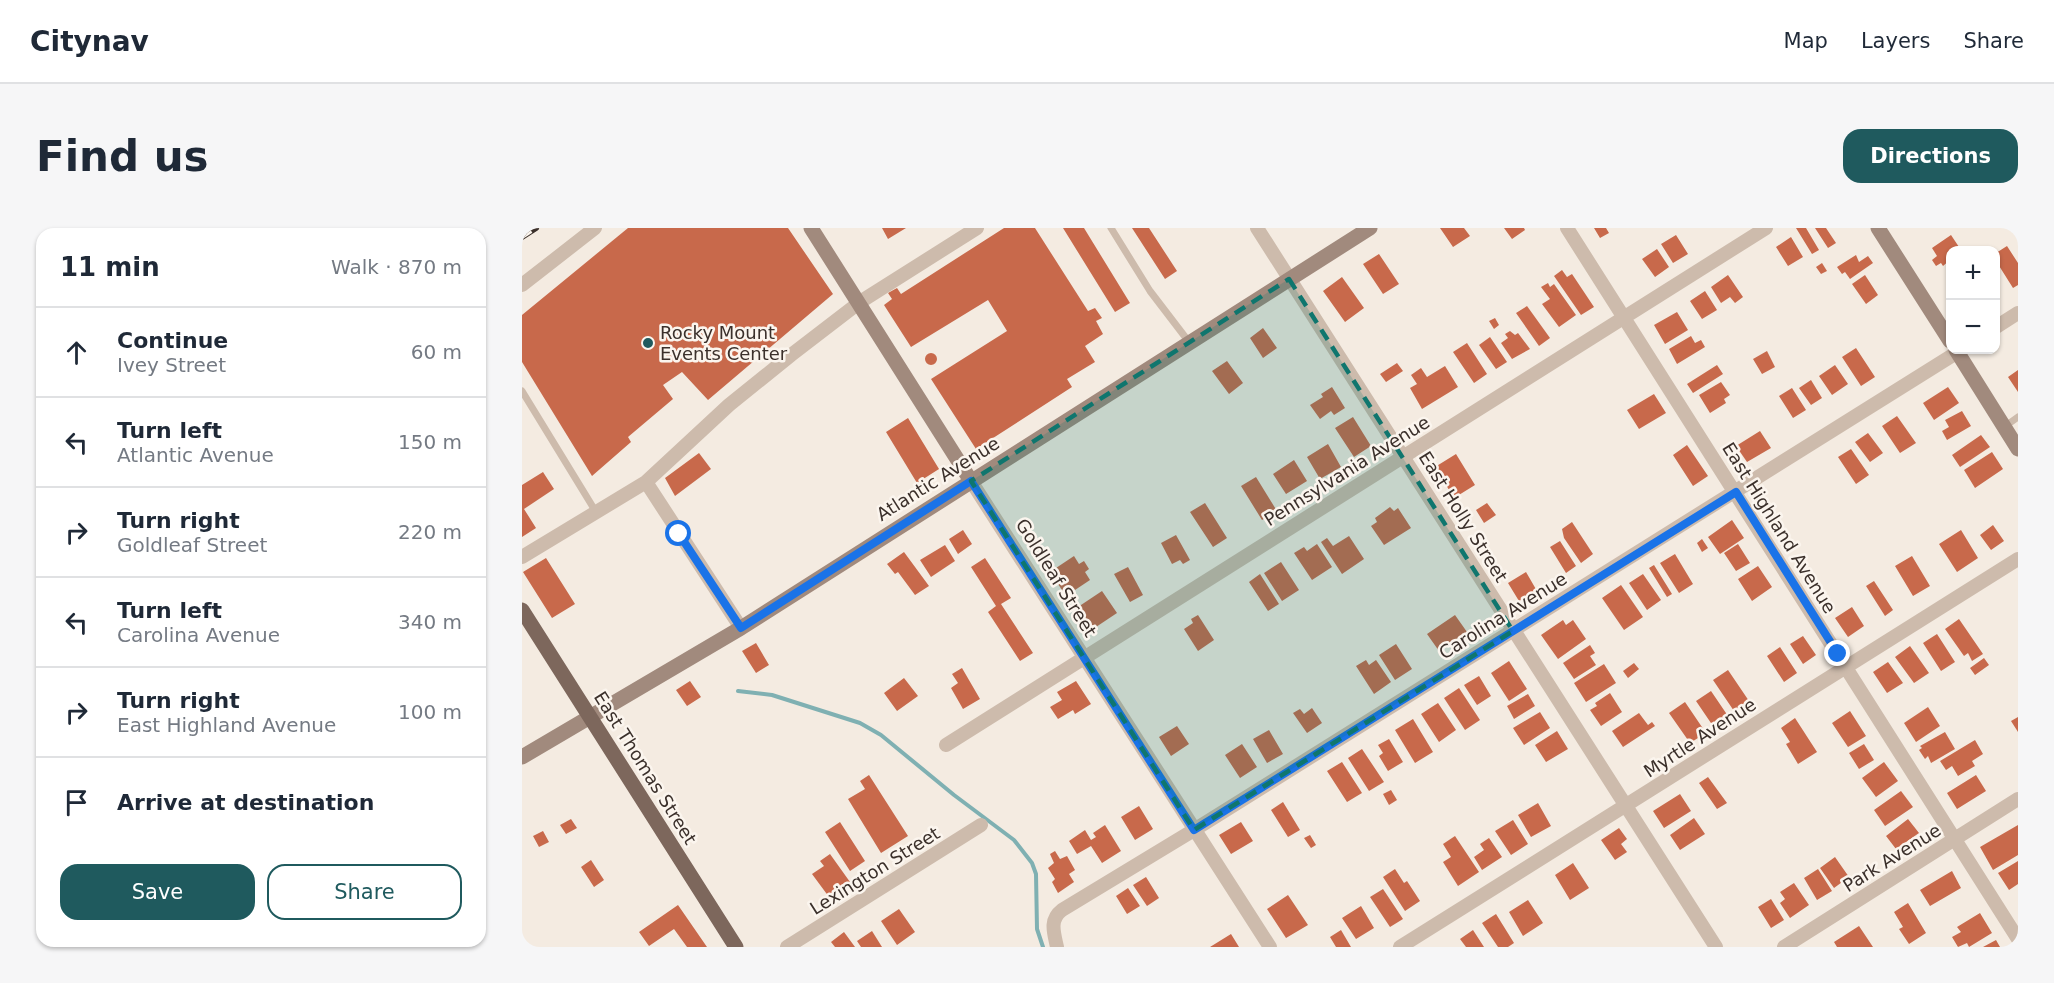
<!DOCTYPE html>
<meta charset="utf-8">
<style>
:root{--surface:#fff;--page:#f6f6f7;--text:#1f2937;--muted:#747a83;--line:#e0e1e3;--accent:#1f5a5e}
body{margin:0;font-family:"DejaVu Sans",sans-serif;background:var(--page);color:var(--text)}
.controls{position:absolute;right:18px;top:18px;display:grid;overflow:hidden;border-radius:12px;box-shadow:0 2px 4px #0004}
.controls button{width:54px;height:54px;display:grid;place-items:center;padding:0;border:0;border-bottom:2px solid var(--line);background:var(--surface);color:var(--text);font:30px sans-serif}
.stop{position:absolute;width:18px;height:18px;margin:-14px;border:4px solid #1a73e8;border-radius:50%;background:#fff}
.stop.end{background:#1a73e8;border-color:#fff;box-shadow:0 2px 6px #0008}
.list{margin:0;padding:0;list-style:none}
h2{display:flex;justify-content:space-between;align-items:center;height:78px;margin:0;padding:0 24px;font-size:26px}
h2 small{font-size:20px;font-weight:400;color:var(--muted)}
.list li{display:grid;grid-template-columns:39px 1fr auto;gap:18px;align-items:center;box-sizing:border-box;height:90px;padding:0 24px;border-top:2px solid var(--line)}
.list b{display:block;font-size:22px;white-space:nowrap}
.list p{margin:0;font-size:20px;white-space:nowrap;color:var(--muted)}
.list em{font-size:20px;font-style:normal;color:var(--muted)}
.actions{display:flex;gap:12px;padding:18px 24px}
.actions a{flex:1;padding:14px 0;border:2px solid var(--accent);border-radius:18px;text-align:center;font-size:21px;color:var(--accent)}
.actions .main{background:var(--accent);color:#fff}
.icon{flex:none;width:33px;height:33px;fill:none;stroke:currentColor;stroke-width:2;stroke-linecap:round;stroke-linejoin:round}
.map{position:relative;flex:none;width:1496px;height:719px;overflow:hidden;border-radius:18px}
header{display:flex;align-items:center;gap:36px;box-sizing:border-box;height:84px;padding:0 30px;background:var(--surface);border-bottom:2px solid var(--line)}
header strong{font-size:28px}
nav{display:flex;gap:33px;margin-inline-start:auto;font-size:21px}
.intro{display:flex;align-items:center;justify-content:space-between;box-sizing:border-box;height:144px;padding:0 36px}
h1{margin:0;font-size:42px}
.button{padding:15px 27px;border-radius:18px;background:var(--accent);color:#fff;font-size:21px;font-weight:700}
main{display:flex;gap:36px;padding:0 36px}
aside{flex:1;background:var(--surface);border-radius:18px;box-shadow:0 2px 4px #0004}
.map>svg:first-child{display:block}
</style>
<header>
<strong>Citynav</strong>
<nav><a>Map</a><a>Layers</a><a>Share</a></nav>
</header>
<div class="intro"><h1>Find us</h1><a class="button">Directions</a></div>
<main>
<aside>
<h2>11 min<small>Walk · 870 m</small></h2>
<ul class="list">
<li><svg class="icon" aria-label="ahead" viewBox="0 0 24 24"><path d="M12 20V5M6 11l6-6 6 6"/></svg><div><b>Continue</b><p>Ivey Street</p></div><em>60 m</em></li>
<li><svg class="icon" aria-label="left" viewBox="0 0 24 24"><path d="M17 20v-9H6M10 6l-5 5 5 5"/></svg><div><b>Turn left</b><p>Atlantic Avenue</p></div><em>150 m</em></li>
<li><svg class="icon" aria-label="right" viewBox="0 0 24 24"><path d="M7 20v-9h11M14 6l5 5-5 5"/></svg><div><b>Turn right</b><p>Goldleaf Street</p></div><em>220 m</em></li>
<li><svg class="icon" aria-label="left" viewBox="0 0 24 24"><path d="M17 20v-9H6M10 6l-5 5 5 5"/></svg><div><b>Turn left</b><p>Carolina Avenue</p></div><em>340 m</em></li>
<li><svg class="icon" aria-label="right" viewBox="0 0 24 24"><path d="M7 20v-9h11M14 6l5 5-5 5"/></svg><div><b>Turn right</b><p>East Highland Avenue</p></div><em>100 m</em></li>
<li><svg class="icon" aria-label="arrive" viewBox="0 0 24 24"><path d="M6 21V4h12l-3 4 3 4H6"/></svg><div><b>Arrive at destination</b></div></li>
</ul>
<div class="actions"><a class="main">Save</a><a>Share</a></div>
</aside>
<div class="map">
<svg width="1496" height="719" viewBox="0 0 1496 719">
<rect width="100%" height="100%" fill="#f4ebe1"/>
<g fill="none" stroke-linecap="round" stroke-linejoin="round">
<!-- stream -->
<path stroke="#7fb0b2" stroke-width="4" d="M216,463L250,467L338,495L359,507L432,567L492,612L510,635L514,646L515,701L521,719"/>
</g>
<!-- building -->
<path fill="#c8694b" d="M106,0H266L311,66L186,172L160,144L141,157L151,171L106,209L109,214L70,248L0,134V87Z
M360,0H384L366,11Z
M482,0H513L566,83L573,80L580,90L574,93L581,106L563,118L573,134L545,151L550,159L454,221L409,151L485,103L466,72L389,119L362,77L370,71L366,65L375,60L379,66Z
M541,0H562L608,75L593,84Z
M610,0H627L655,43L643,51Z
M918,0H942L948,8L931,19Z
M982,0H1002L1003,2L990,11Z
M1072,0H1084L1087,5L1078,10Z
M1274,0H1284L1297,22L1290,26Z
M1293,0H1304L1314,15L1306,20Z
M1154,7L1166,26L1151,35L1139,16Z
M1429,7L1439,22H1428V32L1421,38L1419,35L1414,38L1410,32L1415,28L1410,20Z
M1269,9L1281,29L1266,38L1254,19Z
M1485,18L1496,35V57L1491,60L1474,33V25Z
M1135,21L1147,39L1133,49L1120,31Z
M857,26L877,56L861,66L841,36Z
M1334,27L1337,34L1346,28L1351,35L1328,51L1323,44L1320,46L1315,39Z
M1300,35L1305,43L1299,46L1294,39Z
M1040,42L1045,49L1050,46L1072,79L1059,87L1032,48Z
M1206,47L1221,69L1213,75L1208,69L1199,75L1189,59Z
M1343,47L1356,67L1344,76L1330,56Z
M820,49L842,80L823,94L801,63Z
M1026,55L1028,59L1032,56L1054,87L1037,99L1020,76L1028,71L1019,59Z
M1183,63L1195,82L1180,91L1168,73Z
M1005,78L1028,110L1017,118L994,85Z
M1155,84L1166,102L1143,116L1132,97Z
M973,90L977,97L972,101L967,93Z
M741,100L755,120L741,130L728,110Z
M988,103L993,107L996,105L1008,121L990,131L979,115L986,110L983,106Z
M1169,108L1173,115L1179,112L1183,119L1155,136L1147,121Z
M968,109L985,134L974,141L957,117Z
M945,115L965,146L952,155L931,124Z
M1334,120L1353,149L1339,158L1320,129Z
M1245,123L1253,139L1240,146L1231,131Z
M403 131a6 6 0 1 1 12 0a6 6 0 1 1-12 0Z
M705,133L721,155L707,166L690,143Z
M875,135L881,143L864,154L858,146Z
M1195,137L1201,146L1171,165L1165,156Z
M1313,137L1326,156L1310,167L1297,148Z
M923,138L936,159L900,181L888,160L895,156L889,147L899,140L905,149Z
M1496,142V164L1486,149Z
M1289,152L1300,170L1289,177L1277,160Z
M1199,154L1208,167L1202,171L1204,175L1188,185L1177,167Z
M810,159L823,180L812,187L809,183L798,191L788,177L801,169L799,166Z
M1426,159L1437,175L1412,192L1401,175Z
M1270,160L1284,182L1271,190L1257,168Z
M1132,166L1144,185L1117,201L1105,182Z
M1440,183L1449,198L1425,212L1420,203L1427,199L1423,192Z
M1375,188L1394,215L1378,225L1360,198Z
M831,189L849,218L832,229L813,200Z
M386,190L417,241L395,255L364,204Z
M1238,203L1249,220L1225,234L1214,218Z
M1346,205L1361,225L1348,234L1333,214Z
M1459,207L1468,219L1438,239L1430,227Z
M806,216L819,239L798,251L785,229Z
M1165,217L1186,248L1171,258L1151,227Z
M1329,221L1347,247L1334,256L1316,229Z
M1470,224L1481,241L1453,260L1442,242Z
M177,225L189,241L153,268L143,250Z
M934,226L953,257L932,270L913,239Z
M772,232L785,253L764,266L751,246Z
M21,244L32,261L2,281L14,300L0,309V257Z
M734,249L755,283L740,292L719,258Z
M683,275L705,310L691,319L668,284Z
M965,275L974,287L962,295L954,282Z
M868,279L872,283L876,280L889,300L862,317L849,298L855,294L853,290Z
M1210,292L1222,310L1198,326L1186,309Z
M1050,294L1071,326L1059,335L1042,310L1040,301Z
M1471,297L1482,313L1469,322L1458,307Z
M441,302L450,316L436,326L427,311Z
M1439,302L1456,330L1435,344L1417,316Z
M654,307L668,332L661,336L658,332L650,336L639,315Z
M827,308L842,331L820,346L799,314L805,310L811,318Z
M1180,311L1186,320L1180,324L1175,315Z
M1038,313L1054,338L1044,345L1028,319Z
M795,316L810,339L790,352L772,325L782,319L785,323Z
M1216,316L1228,335L1214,343L1202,325Z
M423,317L433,333L409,349L398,332Z
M382,324L407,358L393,367L376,344L373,346L365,336Z
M1153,326L1171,356L1157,365L1138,335Z
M552,328L557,336L562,333L567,341L563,344L568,352L544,368L528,344Z
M1390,328L1408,358L1391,368L1373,338Z
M24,330L53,376L30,390L1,344Z
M463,330L489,370L479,376L511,425L498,433L466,384L474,378L449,339Z
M759,334L777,362L760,373L742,345Z
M1132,337L1150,366L1145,369L1127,340Z
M1236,338L1250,359L1230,373L1216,351Z
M606,339L621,367L608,374L592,346Z
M1004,344L1015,363L997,373L986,355Z
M738,346L757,376L746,383L727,354Z
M1121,346L1139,372L1125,382L1107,355Z
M1352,353L1371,382L1363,388L1344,358Z
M1099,357L1121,389L1102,402L1080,370Z
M580,363L595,385L571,401L556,379Z
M1330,379L1342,398L1326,409L1313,390Z
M676,387L692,412L676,423L662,401L671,395L669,391Z
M933,387L945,404L917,423L905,406Z
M1437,391L1461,426L1450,433L1446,425L1442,428L1423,401Z
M1041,392L1044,397L1051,392L1064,411L1036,431L1019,407Z
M1415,406L1433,434L1419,443L1401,415Z
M1281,408L1294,427L1281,436L1268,416Z
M234,415L247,437L234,445L220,423Z
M874,416L890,441L873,452L857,427Z
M1068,417L1073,425L1068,428L1074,437L1052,451L1041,435Z
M1388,418L1407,445L1392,455L1373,429Z
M1258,419L1275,445L1262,454L1245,428Z
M1462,430L1467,437L1453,447L1448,440Z
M844,432L847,437L854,432L869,454L852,466L834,438Z
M987,433L1005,461L987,473L969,445Z
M1366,434L1381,455L1365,465L1351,444Z
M1112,435L1117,441L1106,450L1101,443Z
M1082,436L1094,455L1064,474L1052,455Z
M440,440L458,471L441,481L429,460L436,455L430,446Z
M1206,442L1227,473L1212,483L1191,452Z
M957,448L969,468L955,477L942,457Z
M382,450L396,468L375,483L362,465Z
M168,453L179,469L165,478L154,462Z
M554,453L569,476L553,486L551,482L536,491L528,479L540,472L535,464Z
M937,460L958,492L943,502L922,470Z
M1189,463L1206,488L1191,498L1174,473Z
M1088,465L1100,484L1079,498L1068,482L1075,478L1073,475Z
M1006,466L1013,478L992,491L985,478Z
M1163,474L1184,505L1168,515L1147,485Z
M916,475L934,502L917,514L899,486Z
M1406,479L1418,498L1394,514L1382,495Z
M790,480L800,495L785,505L771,485L778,481L782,486Z
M1328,483L1344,508L1326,519L1310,495Z
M1018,484L1028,500L1002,517L991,500Z
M1117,485L1126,497L1130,494L1133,498L1101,519L1090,503Z
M1496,489V504L1489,493Z
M1273,490L1295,524L1276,536L1264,516L1268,514L1259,500Z
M891,491L911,524L893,535L873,502Z
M655,498L667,516L649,528L637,509Z
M747,502L761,526L745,535L731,511Z
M1035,503L1046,521L1024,534L1013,517Z
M1423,504L1433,521L1409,535L1406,528L1403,531L1397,522L1400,520L1398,518Z
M867,511L881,534L866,543L857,528L861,525L856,517Z
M1453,512L1461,526L1450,533L1453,538L1436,548L1430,538L1424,542L1418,533Z
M720,516L735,539L718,550L703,527Z
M1342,516L1352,532L1337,541L1327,525Z
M840,521L862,554L847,563L826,530Z
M820,534L840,565L825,574L805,543Z
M1362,534L1376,553L1354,569L1340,550Z
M347,547L386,608L359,625L326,571L343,561L338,553Z
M1454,547L1464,563L1435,581L1425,565Z
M1186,549L1205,575L1195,581L1177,555Z
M869,562L875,572L867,577L861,566Z
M1379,563L1391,579L1363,598L1352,582Z
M1158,566L1169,583L1142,600L1131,583Z
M761,574L778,602L766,609L749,582Z
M1016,575L1029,598L1009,609L996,587Z
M617,578L631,601L613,612L599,589Z
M1172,590L1183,606L1158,622L1148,607Z
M49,591L55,600L44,606L38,597Z
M1386,591L1397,605L1374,621L1364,608Z
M991,592L1006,616L989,627L973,603Z
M318,594L343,633L328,643L303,604Z
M719,594L731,613L709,626L697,607Z
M583,597L599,623L580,635L569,618L555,626L547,613L563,602L569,612L574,609L571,605Z
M1496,597V627L1471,642L1458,619Z
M1097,600L1105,611L1099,616L1105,624L1093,632L1079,612Z
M21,603L27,614L17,619L11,608Z
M788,607L794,617L789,620L782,610Z
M933,608L957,644L936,658L921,634L929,629L921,616Z
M967,610L980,629L960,642L952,629L962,622L958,616Z
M533,623L538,631L545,628L553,642L547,646L552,654L536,665L530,654L533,651L526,640L532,635L528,626Z
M308,626L328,654L307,669L290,646L302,638L298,633Z
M1313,629L1327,649L1312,660L1298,640Z
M69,632L82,652L72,659L59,639Z
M1496,633V656L1487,662L1476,645Z
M1051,635L1067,660L1048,672L1033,647Z
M873,641L882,655L885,653L898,673L883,683L861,649Z
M1296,641L1310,663L1295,672L1282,650Z
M1430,643L1439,660L1408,678L1398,662Z
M624,649L637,670L625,678L611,657Z
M1272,655L1287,677L1268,690L1258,675L1263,671L1258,664Z
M606,660L618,678L605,686L594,668Z
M861,661L881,691L868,699L848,669Z
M766,667L786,697L764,710L745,681Z
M1249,671L1262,692L1249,700L1236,679Z
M1006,672L1021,695L1001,708L987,684Z
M1386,675L1404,705L1387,716L1377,701L1381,699L1372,684Z
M156,677L185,719H165L152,701L127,718L117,704Z
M839,678L852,700L834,711L820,690Z
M377,681L393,704L375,717L359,693Z
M1458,685L1470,705L1447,719L1445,715L1436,719L1430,709L1439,704L1435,699Z
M974,686L992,715L986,719H976L960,695Z
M1337,698L1351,719H1315L1312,714Z
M819,702L829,719H814L808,709Z
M951,702L962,719H944L938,711Z
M350,703L360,719H339L335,713Z
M322,704L333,719H313L309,714Z
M709,706L717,719H688Z
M1474,712L1478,719H1461Z"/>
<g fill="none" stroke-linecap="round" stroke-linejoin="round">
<!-- lane -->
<path stroke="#cdbbac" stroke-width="7" d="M589,0L628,63L667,114
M0,163L74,284
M1482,199L1496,189"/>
<!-- street -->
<path stroke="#cdbbac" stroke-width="14" d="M735,0L1194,719
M1045,0L1496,711
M0,57L73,0
M1474,99L1496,85
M449,253L748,719
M124,254L219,400
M0,329L124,254L207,177L269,127L338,74L455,0
M424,517L1244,0
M265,719L459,597
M535,719C532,705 527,692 540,682L672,602L1439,122
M878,719L1496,331
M1262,719L1496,571"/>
<!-- secondary -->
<path stroke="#a18a7d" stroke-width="15" d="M289,0L449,253
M1356,0L1428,113
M1434,122L1496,221
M0,529L219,400L848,0"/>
<!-- primary -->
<path stroke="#7d675c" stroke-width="15" d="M0,382L214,719"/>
<!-- rail casing -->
<g stroke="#3b302b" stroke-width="6">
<path id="rail" d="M0,9L14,0"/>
</g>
<!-- rail -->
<use href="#rail" stroke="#fbf5ee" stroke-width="4" stroke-dasharray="11" stroke-linecap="butt"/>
</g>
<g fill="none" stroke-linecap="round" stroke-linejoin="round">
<!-- route -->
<path stroke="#1a73e8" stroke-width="8" d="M157,306L219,400L449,253L672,602L1214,264L1316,426"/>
</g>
<!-- marked area -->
<path fill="#0f766e" fill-opacity="0.2" stroke="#0f766e" stroke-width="4.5" stroke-dasharray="12 8" stroke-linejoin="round" d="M767,51L991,403L672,602L449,253Z"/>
<!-- markers -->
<circle fill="#1f5a5e" stroke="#fbf5ee" stroke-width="2" cx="126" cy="115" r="6"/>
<g text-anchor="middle" stroke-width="5" stroke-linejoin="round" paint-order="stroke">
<!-- poi labels -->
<g font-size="18" fill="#3b302b" stroke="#fbf5ee" text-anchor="start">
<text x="138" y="111">Rocky Mount<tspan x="138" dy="21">Events Center</tspan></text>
</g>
<!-- street labels -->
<g font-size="18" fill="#3b302b" stroke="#fbf5ee">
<text transform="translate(825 243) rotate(-32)" y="6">Pennsylvania Avenue</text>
<text transform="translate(416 251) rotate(-32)" y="6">Atlantic Avenue</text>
<text transform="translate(941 289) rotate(58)" y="6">East Holly Street</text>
<text transform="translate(1257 300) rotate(58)" y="6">East Highland Avenue</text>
<text transform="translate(534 350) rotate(58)" y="6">Goldleaf Street</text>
<text transform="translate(981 388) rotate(-32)" y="6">Carolina Avenue</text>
<text transform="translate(1178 510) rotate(-33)" y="6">Myrtle Avenue</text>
<text transform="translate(123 540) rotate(58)" y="6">East Thomas Street</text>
<text transform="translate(1370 630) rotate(-32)" y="6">Park Avenue</text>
<text transform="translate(353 643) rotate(-32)" y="6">Lexington Street</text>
</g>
</g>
</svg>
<div class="controls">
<button>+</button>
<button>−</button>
</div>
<div class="stop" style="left:157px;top:306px"></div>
<div class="stop end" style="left:1316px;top:426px"></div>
</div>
</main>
